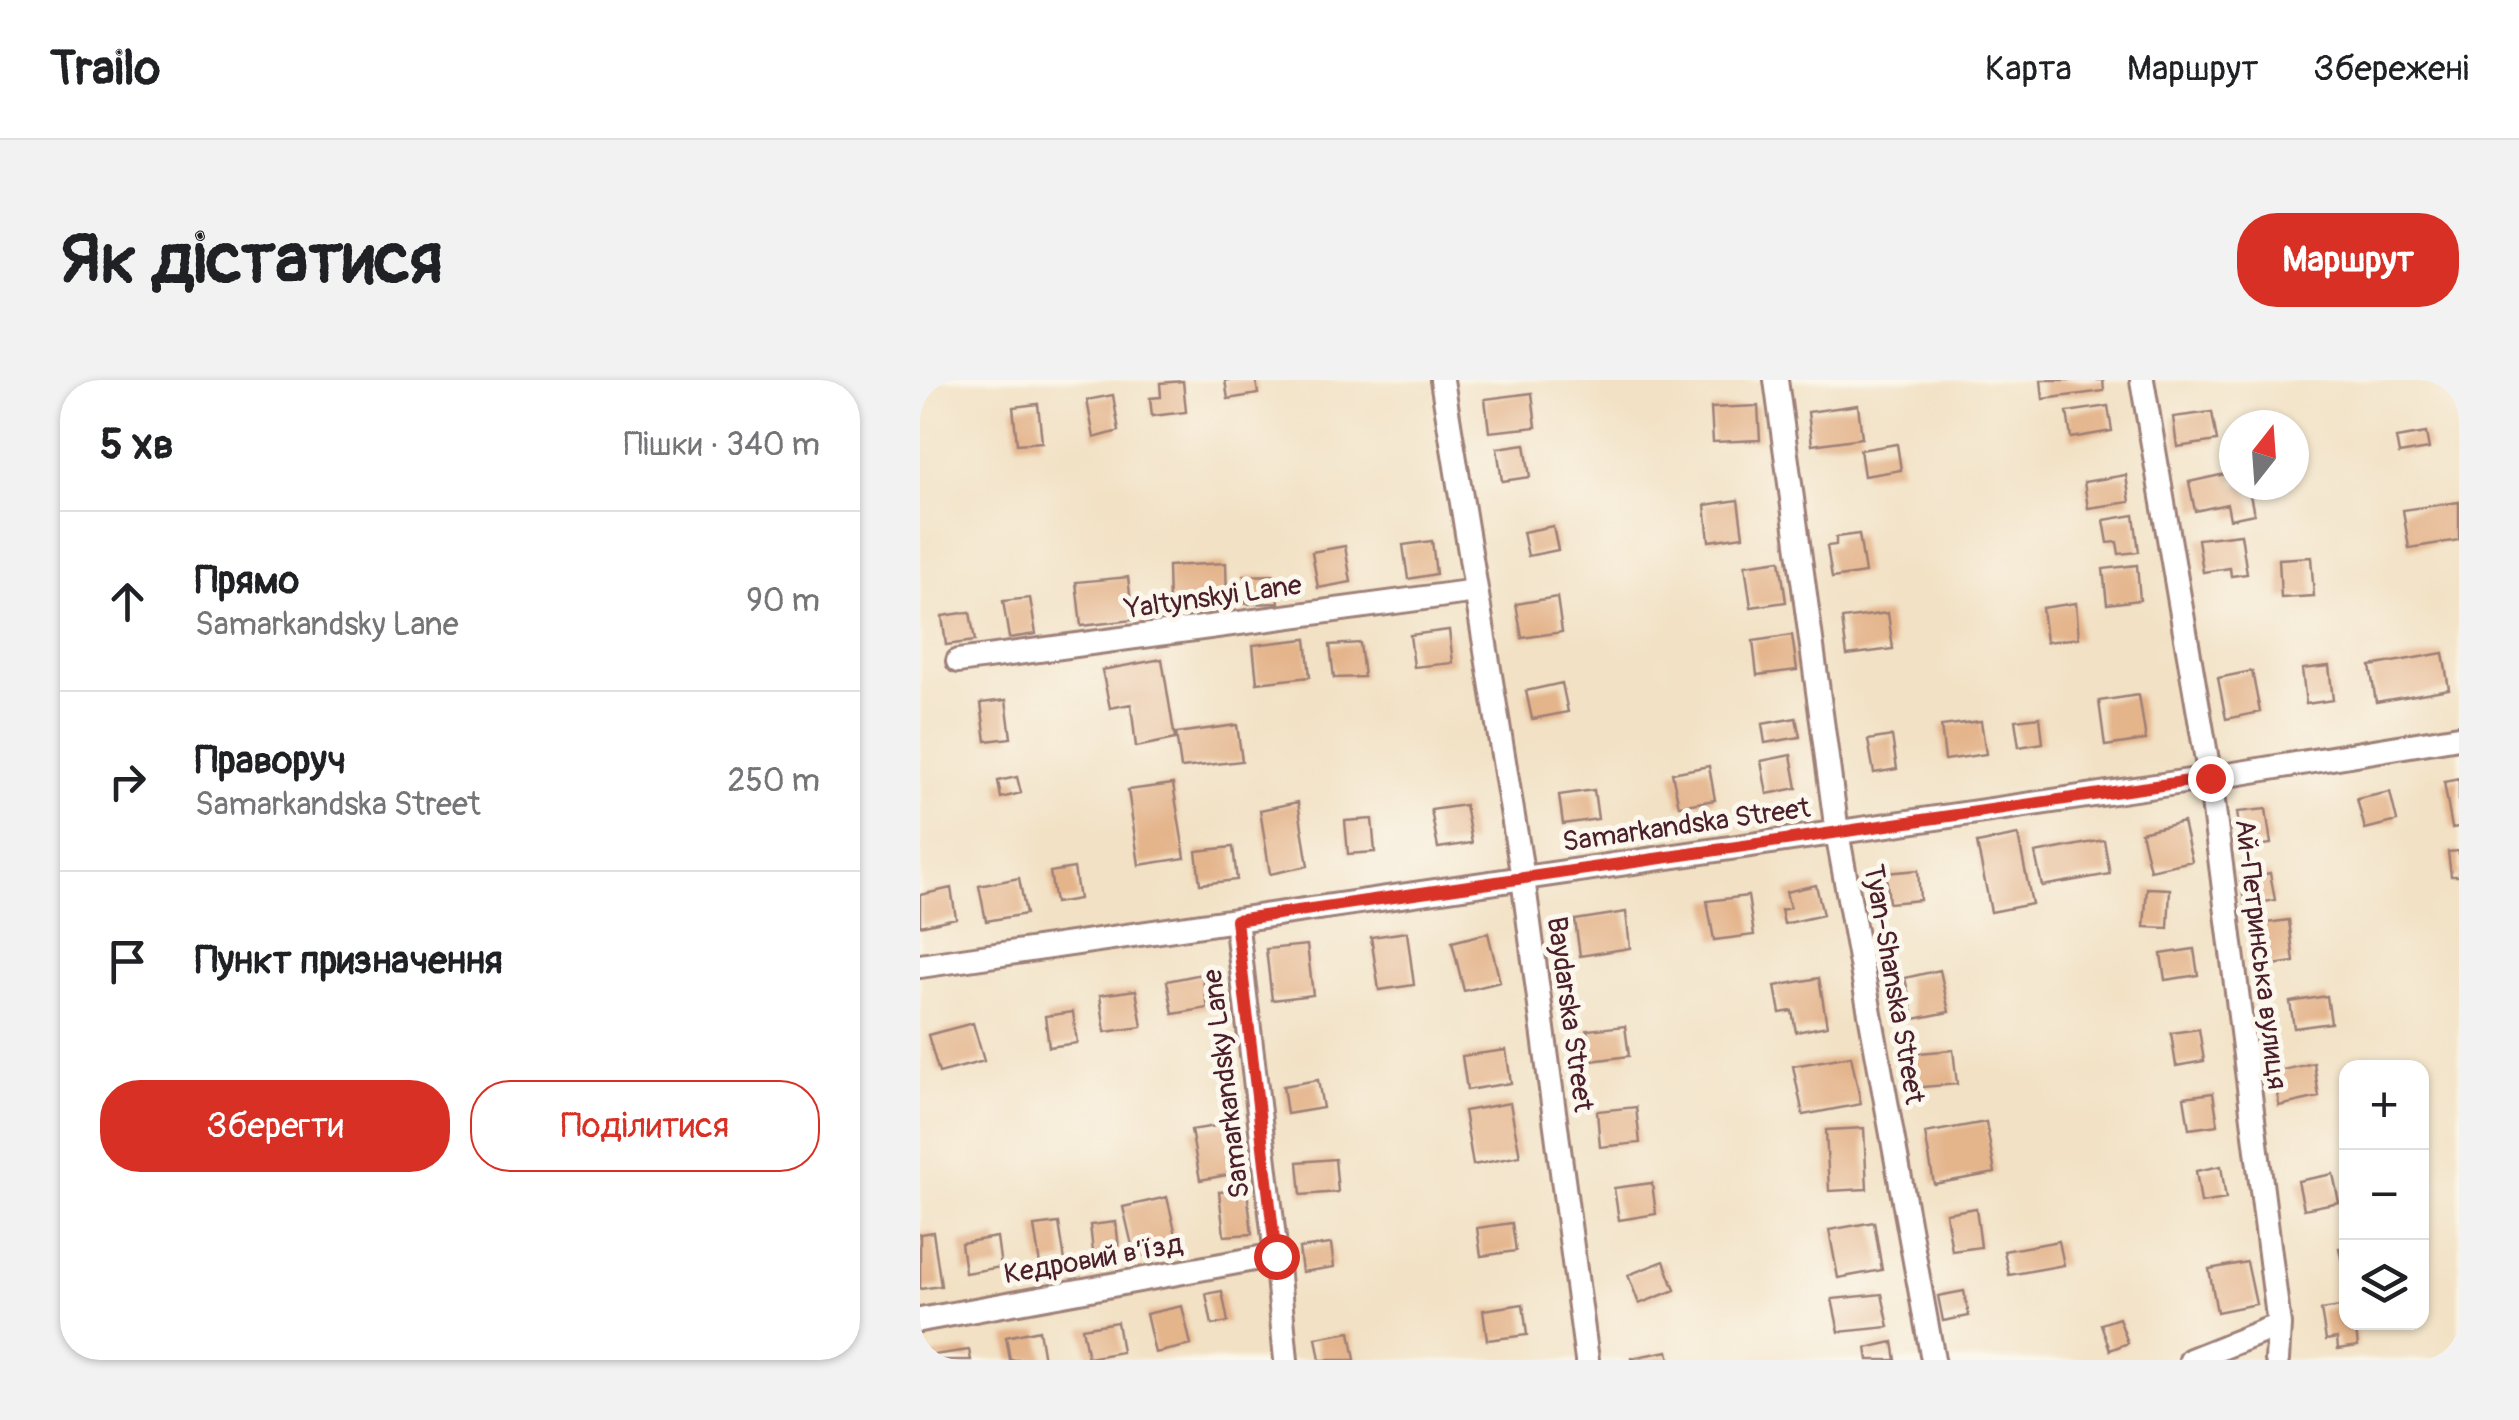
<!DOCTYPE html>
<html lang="uk">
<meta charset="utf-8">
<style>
:root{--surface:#fff;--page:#f2f2f2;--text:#202124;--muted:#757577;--line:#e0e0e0;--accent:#d93025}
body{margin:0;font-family:Pangolin,sans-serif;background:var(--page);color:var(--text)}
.controls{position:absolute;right:30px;bottom:30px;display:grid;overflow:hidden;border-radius:20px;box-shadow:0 2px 8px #0004}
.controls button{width:90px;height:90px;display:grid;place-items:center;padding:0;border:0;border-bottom:2px solid var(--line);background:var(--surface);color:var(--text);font:50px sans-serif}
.compass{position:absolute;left:1299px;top:30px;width:90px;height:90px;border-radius:50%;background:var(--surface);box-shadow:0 2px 8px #0004;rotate:17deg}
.stop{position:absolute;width:30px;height:30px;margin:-22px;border:8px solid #d93025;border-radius:50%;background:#fff}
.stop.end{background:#d93025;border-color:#fff;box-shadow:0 2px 10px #0008}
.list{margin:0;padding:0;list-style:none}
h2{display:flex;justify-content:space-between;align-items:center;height:130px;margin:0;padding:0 40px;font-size:42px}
h2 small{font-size:32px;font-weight:400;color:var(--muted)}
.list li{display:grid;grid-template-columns:65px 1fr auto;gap:30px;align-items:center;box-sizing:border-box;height:180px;padding:0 40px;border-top:2px solid var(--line)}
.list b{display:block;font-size:38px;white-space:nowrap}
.list p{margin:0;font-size:32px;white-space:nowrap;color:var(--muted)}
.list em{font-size:32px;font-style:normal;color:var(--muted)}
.actions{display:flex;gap:20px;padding:30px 40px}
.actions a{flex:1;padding:22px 0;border:2px solid var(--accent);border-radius:40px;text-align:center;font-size:35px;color:var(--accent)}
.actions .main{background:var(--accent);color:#fff}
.icon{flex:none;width:55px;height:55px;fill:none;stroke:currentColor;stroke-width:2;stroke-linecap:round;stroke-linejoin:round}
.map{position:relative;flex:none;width:1539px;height:980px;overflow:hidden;border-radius:40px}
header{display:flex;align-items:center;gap:60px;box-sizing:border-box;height:140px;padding:0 50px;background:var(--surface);border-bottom:2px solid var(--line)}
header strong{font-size:48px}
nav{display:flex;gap:55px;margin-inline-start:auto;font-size:35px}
.intro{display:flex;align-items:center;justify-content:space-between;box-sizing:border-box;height:240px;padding:0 60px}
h1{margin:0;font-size:70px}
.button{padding:25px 45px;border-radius:40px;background:var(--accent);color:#fff;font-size:35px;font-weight:700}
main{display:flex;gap:60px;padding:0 60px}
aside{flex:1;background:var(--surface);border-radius:40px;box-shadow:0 2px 8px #0004}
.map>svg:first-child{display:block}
</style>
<header>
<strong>Trailo</strong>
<nav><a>Карта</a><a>Маршрут</a><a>Збережені</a></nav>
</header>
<div class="intro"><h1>Як дістатися</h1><a class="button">Маршрут</a></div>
<main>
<aside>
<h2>5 хв<small>Пішки · 340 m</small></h2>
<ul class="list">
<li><svg class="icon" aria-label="ahead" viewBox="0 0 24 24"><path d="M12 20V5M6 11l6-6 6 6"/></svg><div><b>Прямо</b><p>Samarkandsky Lane</p></div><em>90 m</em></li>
<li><svg class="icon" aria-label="right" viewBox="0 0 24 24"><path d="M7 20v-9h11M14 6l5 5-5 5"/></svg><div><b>Праворуч</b><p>Samarkandska Street</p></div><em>250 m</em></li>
<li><svg class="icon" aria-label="arrive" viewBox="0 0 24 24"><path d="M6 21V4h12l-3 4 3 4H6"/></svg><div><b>Пункт призначення</b></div></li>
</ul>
<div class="actions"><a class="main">Зберегти</a><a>Поділитися</a></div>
</aside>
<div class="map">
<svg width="1539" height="980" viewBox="0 0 1539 980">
<rect width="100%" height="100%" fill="#fbf7ec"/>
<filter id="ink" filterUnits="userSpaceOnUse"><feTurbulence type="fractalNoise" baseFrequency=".01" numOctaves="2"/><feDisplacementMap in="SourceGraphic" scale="20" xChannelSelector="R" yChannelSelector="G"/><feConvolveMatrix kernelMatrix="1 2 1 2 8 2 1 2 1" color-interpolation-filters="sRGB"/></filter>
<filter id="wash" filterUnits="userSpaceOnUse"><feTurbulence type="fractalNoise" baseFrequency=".0048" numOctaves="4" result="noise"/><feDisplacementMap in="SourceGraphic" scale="40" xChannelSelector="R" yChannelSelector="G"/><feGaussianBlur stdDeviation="2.25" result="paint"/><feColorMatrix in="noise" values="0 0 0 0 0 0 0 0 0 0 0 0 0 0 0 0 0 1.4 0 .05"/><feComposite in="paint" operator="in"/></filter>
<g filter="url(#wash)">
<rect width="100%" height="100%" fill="#f2e1c4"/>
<g id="blocks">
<!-- building -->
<path fill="#e4b48b" d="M305,0H336L338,14L308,19Z
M1121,0H1183L1184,11L1123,19Z
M263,1L266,32L232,36L230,18L241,17L240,3Z
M612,13L616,47L569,52L565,19Z
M193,15L199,51L174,58L167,20Z
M118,24L122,62L97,64L93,27Z
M938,25L942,58L892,65L888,32Z
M838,26L840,60L793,62L791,28Z
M1188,26L1192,51L1151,58L1147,32Z
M1292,32L1297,61L1257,67L1253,37Z
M1506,53L1509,69L1479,74L1476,58Z
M605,64L610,97L582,101L577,68Z
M977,64L981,90L944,96L940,70Z
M1314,92V105H1328L1334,134L1310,139L1307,124L1275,131L1269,102Z
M1206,95L1210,122L1168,128L1164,102Z
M818,120L823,156L789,161L785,125Z
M1539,122V160L1489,168L1483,130Z
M1214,135L1219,172L1199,174L1197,162L1188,163L1184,140Z
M633,146L638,170L608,176L603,152Z
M939,154L945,193L912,198L907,166L916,165V157Z
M1321,154L1327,194L1311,196L1310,188L1283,192L1278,159Z
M512,161L516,194L488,199L483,165Z
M425,166L431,202L398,208L392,172Z
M1391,177L1394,216L1361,218L1359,179Z
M860,180L866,222L831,227L825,185Z
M306,183L307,222L249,226L248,186Z
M1217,185L1220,220L1187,224L1183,189Z
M357,195L359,223L326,224L324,196Z
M208,197L213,240L161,246L156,202Z
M637,217L642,252L602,258L596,224Z
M110,218L116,254L89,258L83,221Z
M1156,223L1159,258L1126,262L1122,228Z
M50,232L55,261L26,265L22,236Z
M968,233L973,269L927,275L922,239Z
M529,250L533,283L494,287L490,255Z
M872,255L877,290L837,295L833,261Z
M386,259L390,297L337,303L333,265Z
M440,263L444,297L414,298L410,265Z
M1523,273L1529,309L1456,322L1450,286Z
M242,279L255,359L216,367L211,324L190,328L182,290Z
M1409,286L1413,320L1386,324L1382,289Z
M1332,291L1340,332L1306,339L1298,298Z
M642,303L648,332L612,339L606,311Z
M1219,315L1226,360L1185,366L1179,321Z
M86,320L91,358L66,361L61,323Z
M1120,337L1123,363L1099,367L1095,340Z
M876,338L880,357L845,363L842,344Z
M1061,341L1066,374L1025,380L1021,346Z
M317,345L322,381L261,388L256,353Z
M972,356L977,389L954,393L948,360Z
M871,375L877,408L847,414L841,381Z
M789,386L795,420L759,426L752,393Z
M97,397L101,413L81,418L78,401Z
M1539,399V447L1532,448L1524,402Z
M253,404L265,478L219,485L208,410Z
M674,410L678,439L643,444L639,415Z
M1470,412L1477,441L1445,449L1437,419Z
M378,422L388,486L350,494L340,430Z
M545,425L552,463L518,468L511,430Z
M1346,429L1351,464L1322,468L1317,432Z
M452,439L455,472L428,474L425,441Z
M1263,442L1272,481L1230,490L1221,452Z
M1098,455L1112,524L1071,532L1057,463Z
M1184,460L1190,494L1122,506L1115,473Z
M313,467L317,500L280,504L276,471Z
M1539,471V496H1531L1528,472Z
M154,488L159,519L135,523L130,492Z
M998,490L1000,520L969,523L966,493Z
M1350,493L1355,520L1325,526L1320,499Z
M99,498L106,534L66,541L59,506Z
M896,505L903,535L864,544L861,530L870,528L866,512Z
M31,508L36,538L0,546V515Z
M1227,508L1250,509L1248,548L1224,547Z
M828,516L834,555L794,560L787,521Z
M706,532L710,568L660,576L655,540Z
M1369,540L1374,582L1345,586L1339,544Z
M487,552L494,605L459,610L451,557Z
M568,553L580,602L544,611L532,562Z
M387,565L393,615L352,620L346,569Z
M1274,569L1278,595L1245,600L1241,574Z
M1020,590L1029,632L994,639L985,598Z
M282,594L288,628L253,634L247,601Z
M899,598L907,646L876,652L872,631L860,633L855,606Z
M216,610L222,647L185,652L180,615Z
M1407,616L1411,643L1374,648L1370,622Z
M153,632L157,663L129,667L125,636Z
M53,643L64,681L19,693L8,655Z
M705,646L709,676L671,681L667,650Z
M1279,649L1284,681L1256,686L1251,653Z
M586,670L591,703L547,710L542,676Z
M1033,670L1037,704L991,708L988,674Z
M931,676L941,724L883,735L873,686Z
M1394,683L1399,717L1359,726L1354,692Z
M398,700L403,728L367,734L363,706Z
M1293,713L1298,745L1269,749L1264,717Z
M590,723L600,776L553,785L544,731Z
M716,727L720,763L680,767L677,731Z
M1066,742L1075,793L1014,804L1005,753Z
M314,743L323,792L280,800L271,750Z
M944,748L947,809L909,811L906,750Z
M415,779L418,812L381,815L378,782Z
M1301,786L1306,819L1281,823L1276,791Z
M1413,794L1419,822L1384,829L1378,801Z
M732,803L736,834L699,840L694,808Z
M327,810L332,854L304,856L299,812Z
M247,817L259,867L215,878L203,827Z
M1056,828L1061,867L1032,871L1026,833Z
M196,842L200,878L174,880L170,845Z
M954,842L962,890L918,898L909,850Z
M139,843L145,881L120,885L114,846Z
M592,843L596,871L561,876L557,848Z
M13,852L21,906L0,909V854Z
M77,857L81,887L45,893L41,863Z
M1139,861L1144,885L1089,895L1084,871Z
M411,864L414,887L382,892L379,868Z
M1426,867V897H1425L1419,868Z
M744,881L755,910L719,924L708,895Z
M1327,882L1336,924L1297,932L1289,889Z
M302,911L308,942L292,945L286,914Z
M1044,911L1049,936L1023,941L1018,916Z
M962,914L969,947L919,952L912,919Z
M603,924L607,955L567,960L563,930Z
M262,926L271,965L235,973L226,934Z
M1426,926V942H1435L1438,966L1418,969L1417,958L1406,960L1401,930Z
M1199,938L1208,963L1190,970L1181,944Z
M197,942L202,972L168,978L162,948Z
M119,950L124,980H90L86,957Z
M430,952L435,980H400L396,958Z
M973,962L976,980H948L946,968Z
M49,970L51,980H14L13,975Z
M748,971L750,980H711V978Z"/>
</g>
</g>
<g filter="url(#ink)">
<use href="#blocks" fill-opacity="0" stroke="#9e8078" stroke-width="2.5"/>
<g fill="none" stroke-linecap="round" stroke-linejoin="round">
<!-- minor casing -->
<g stroke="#9e8078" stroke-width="28">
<path id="minor" d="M522,0L603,498L667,980
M856,0L917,452L1013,980
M1222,0L1290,398L1359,945L1357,980
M38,281L556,211
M316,540L356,875L366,980
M0,586L1290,398L1539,357
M0,940L356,875
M1271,980L1359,945"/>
</g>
<!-- minor -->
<use href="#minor" stroke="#fff" stroke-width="22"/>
</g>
</g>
<g fill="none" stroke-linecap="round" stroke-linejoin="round" filter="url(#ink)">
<!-- route -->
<path stroke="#d93025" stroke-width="12" d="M356,876L316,540L1290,398"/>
</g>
<g text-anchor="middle" stroke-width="10" stroke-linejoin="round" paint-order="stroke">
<!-- street labels -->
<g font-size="28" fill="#4a1f2b" stroke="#fbf7ec">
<text transform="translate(293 216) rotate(-8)" y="10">Yaltynskyi Lane</text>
<text transform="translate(766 444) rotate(-8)" y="10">Samarkandska Street</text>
<text transform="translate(1342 574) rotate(83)" y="10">Ай-Петринська вулиця</text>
<text transform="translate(975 604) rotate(80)" y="10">Tyan-Shanska Street</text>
<text transform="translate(651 634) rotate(82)" y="10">Baydarska Street</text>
<text transform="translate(305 704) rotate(-97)" y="10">Samarkandsky Lane</text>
<text transform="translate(173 878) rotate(-10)" y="10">Кедровий в’їзд</text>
</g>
</g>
</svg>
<div class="controls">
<button>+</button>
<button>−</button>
<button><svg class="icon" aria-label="layers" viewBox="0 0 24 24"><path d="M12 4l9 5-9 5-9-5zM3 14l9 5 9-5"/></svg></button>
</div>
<svg class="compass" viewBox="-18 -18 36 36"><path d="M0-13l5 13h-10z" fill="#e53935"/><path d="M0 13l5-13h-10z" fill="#757577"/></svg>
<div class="stop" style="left:356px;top:876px"></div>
<div class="stop end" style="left:1290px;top:398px"></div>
</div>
</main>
